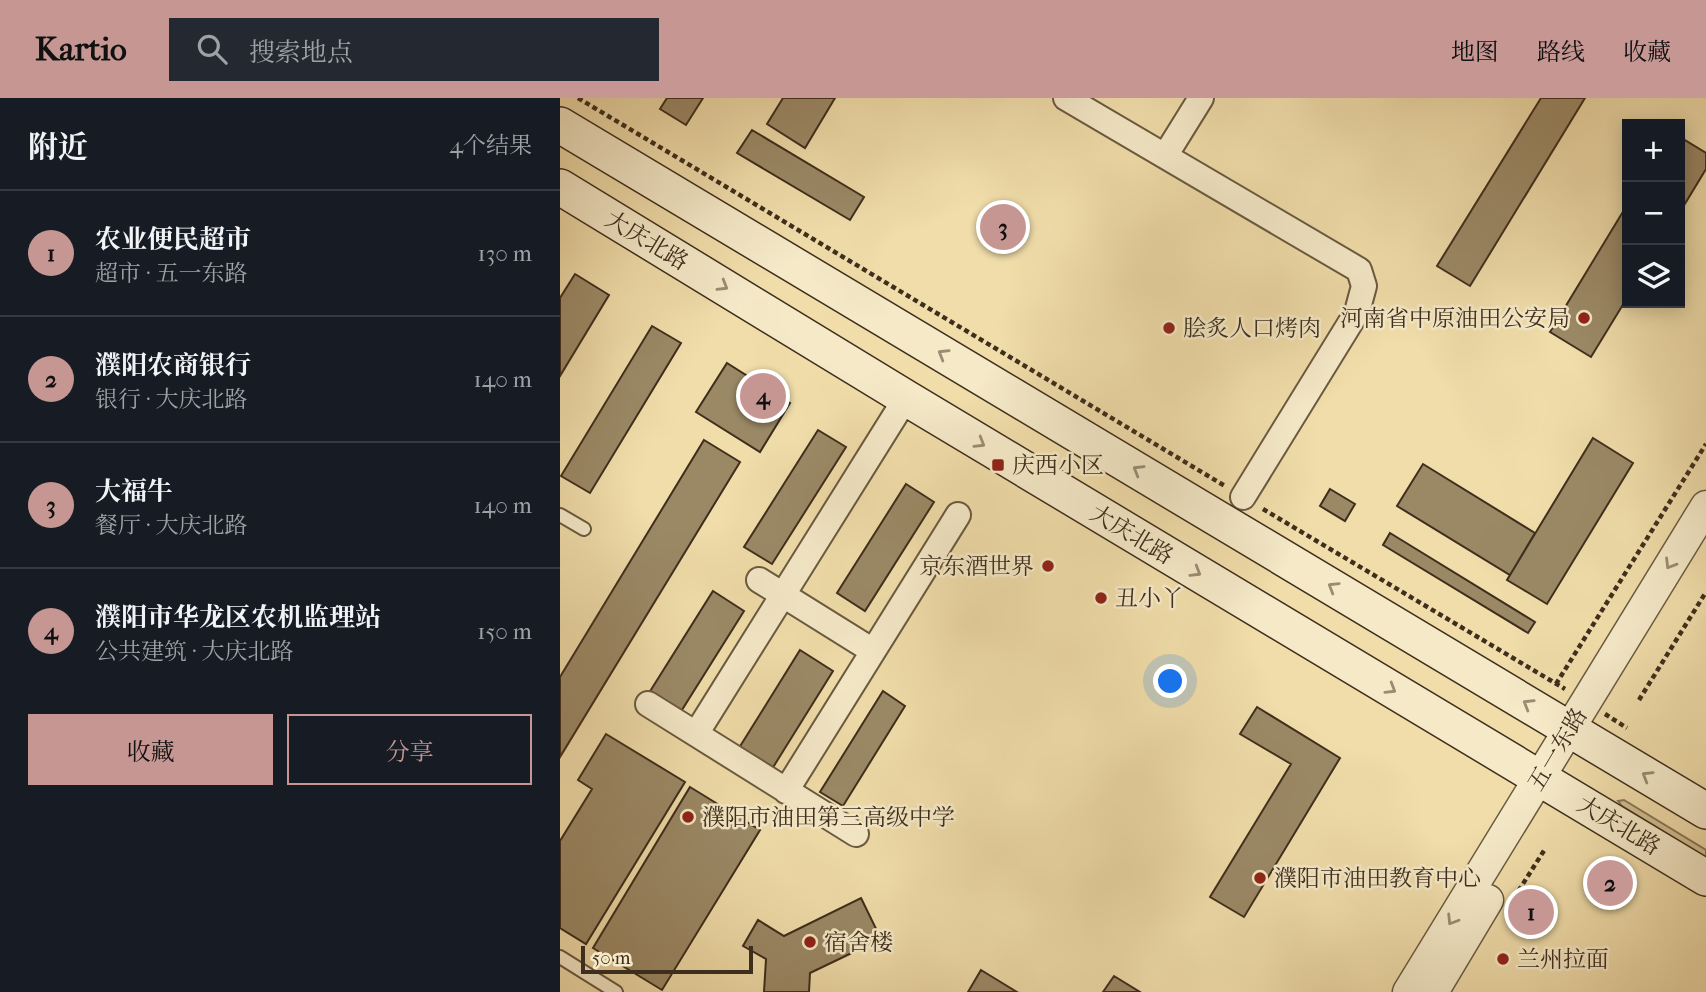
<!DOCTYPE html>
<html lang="zh">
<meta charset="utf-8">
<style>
:root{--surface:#171b24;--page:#242831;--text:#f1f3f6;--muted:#9ea1a6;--line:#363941;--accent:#c59692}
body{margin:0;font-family:"IM FELL French Canon","Noto Serif SC",serif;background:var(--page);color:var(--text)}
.controls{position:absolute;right:21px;top:21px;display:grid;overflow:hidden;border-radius:0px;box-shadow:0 4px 18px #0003}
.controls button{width:63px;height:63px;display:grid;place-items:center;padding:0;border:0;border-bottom:2px solid var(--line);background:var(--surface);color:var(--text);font:35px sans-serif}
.scale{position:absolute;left:21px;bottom:18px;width:172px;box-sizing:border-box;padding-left:7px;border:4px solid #3e2e1d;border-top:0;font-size:19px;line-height:24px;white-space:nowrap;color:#3e2e1d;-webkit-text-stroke:5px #f5e9c8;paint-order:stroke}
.you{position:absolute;left:611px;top:584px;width:24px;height:24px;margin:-18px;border:5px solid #fff;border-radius:50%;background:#1a73e8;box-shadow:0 0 0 10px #1a73e833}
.badge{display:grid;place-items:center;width:46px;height:46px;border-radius:50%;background:var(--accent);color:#111;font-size:23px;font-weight:700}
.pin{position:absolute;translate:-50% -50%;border:4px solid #fff;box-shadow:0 2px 7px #0006}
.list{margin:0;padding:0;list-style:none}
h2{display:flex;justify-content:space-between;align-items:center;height:91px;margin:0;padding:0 28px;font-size:30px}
h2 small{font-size:23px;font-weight:400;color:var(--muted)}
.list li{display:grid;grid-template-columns:46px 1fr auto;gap:21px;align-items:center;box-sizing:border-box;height:126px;padding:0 28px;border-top:2px solid var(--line)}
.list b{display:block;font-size:26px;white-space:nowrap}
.list p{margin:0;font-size:23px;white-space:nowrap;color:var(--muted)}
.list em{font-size:23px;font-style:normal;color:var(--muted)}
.actions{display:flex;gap:14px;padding:21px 28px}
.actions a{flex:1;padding:16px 0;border:2px solid var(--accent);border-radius:0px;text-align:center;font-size:24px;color:var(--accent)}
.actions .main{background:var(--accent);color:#111}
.icon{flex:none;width:38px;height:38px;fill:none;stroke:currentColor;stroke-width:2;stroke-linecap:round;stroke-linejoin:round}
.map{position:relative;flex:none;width:1146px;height:894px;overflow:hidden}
header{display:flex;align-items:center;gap:42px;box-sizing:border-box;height:98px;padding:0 35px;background:var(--accent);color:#111}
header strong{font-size:33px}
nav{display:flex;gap:38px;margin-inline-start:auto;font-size:24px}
.search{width:490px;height:63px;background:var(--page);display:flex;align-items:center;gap:18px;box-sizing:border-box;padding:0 24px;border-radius:0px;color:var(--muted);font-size:26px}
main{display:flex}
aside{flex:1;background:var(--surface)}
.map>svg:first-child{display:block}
</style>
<header>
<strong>Kartio</strong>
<div class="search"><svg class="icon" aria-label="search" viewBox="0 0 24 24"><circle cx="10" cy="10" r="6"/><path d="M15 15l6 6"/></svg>搜索地点</div>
<nav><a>地图</a><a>路线</a><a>收藏</a></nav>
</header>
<main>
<aside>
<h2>附近<small>4个结果</small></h2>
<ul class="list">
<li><span class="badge">1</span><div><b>农业便民超市</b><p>超市 · 五一东路</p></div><em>130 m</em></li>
<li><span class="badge">2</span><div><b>濮阳农商银行</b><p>银行 · 大庆北路</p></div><em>140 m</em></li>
<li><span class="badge">3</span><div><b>大福牛</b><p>餐厅 · 大庆北路</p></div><em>140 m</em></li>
<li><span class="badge">4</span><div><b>濮阳市华龙区农机监理站</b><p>公共建筑 · 大庆北路</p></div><em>150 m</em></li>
</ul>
<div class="actions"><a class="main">收藏</a><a>分享</a></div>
</aside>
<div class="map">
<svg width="1146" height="894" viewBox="0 0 1146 894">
<rect width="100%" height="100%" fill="#f0ddaa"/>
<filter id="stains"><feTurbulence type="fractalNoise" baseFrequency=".00286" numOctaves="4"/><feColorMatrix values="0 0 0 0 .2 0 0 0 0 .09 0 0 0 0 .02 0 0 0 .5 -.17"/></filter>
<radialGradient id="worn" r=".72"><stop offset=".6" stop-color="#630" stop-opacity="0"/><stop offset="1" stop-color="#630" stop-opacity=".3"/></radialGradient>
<!-- green -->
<path fill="#d2bf92" stroke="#887658" stroke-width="2" d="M1064,702L1146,752V760L1062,708L1058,703Z"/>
<!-- building -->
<path fill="#9b8966" stroke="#3e2e1d" stroke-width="2" d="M107,0H143L126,27L100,11Z
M223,0H275L245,50L207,26Z
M981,0H1025L910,188L877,168Z
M192,32L304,99L290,122L177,55Z
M1120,39L1146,55V71L1120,114Z
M1067,107V200L1031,259L990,234Z
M15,176L49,197L0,278V200Z
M92,228L121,245L30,395L1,378Z
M167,265L230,305L200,354L136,314Z
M258,332L286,349L212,466L184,449Z
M1033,340L1073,365L987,506L947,482Z
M144,342L180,364L0,659V579Z
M863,366L975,435L950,477L837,408Z
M346,386L374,404L305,513L277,495Z
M770,391L795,406L785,423L760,408Z
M830,435L975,524L968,535L823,447Z
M153,493L184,513L120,615L89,595Z
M240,552L273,573L212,671L179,650Z
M323,593L345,608L283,708L260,694Z
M697,609L780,660L684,819L650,799L731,666L680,636Z
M46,636L125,684L26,846L0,830V743L32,691L18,682Z
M130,689L200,732L102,892L33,850Z
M301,800L321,841L250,875L249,894H204L206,861L183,848L198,822L224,838Z
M421,872L457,894H408Z
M554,878L580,894H543Z"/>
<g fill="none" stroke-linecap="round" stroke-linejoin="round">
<!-- service casing -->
<g stroke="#6a5a40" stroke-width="16">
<path id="service" d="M0,417L24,431
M0,859L56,894"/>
</g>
<!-- minor casing -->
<g stroke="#6a5a40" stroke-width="28">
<path id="minor" d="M506,0L799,172L804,188L797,214L683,399
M605,58L641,0
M199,482L313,553
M88,606L296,736
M136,636L346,300
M226,693L398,417"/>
</g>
<!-- tertiary casing -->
<g stroke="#6a5a40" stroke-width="33">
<path id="tertiary" d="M848,894L1146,408
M873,894L928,802"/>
</g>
<!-- secondary casing -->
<g stroke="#3e2e1d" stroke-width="38">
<path id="secondary" d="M0,27L1146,713
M0,89L346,300L1146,780"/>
</g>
<!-- path -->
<path stroke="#3e2e1d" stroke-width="4.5" stroke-dasharray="5 3.5" stroke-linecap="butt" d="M18,0L665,388
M703,411L1005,591
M996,586L1146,346
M1079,602L1146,494
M1045,616L1067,630
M954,800L985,751"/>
<!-- service -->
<use href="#service" stroke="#f5e9c8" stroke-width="12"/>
<!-- minor -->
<use href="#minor" stroke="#f5e9c8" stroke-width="24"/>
<!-- tertiary -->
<use href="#tertiary" stroke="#f5e9c8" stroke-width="30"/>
<!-- secondary -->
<use href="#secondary" stroke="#f5e9c8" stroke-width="35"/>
</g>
<!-- one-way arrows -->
<defs><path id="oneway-chevron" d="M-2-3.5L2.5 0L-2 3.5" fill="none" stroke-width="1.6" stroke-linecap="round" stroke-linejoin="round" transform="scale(1.75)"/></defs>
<g stroke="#9a8c72">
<use href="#oneway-chevron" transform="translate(163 188) rotate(31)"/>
<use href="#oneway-chevron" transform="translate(383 256) rotate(-149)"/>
<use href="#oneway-chevron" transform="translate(420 345) rotate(31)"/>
<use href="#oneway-chevron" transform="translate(578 372) rotate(-149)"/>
<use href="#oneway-chevron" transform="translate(1110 466) rotate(121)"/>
<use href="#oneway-chevron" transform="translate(636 474) rotate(31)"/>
<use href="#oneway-chevron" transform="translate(773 489) rotate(-149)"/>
<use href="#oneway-chevron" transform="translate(831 591) rotate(31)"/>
<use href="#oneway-chevron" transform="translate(968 606) rotate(-149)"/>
<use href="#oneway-chevron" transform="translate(1087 678) rotate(-149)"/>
<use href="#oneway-chevron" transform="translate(892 822) rotate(122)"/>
</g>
<!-- markers -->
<g fill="#8f2418" stroke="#f5e9c8" stroke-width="2.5">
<circle cx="1024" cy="220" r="7"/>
<circle cx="609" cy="230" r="7"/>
<rect x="431" y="360" width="14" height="14" rx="3.5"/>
<circle cx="488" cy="468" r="7"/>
<circle cx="541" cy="500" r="7"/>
<circle cx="128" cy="719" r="7"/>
<circle cx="700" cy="780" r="7"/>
<circle cx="250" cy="844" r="7"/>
<circle cx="943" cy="861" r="7"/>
</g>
<g text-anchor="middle" stroke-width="5" stroke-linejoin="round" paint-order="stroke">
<!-- street labels -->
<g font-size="23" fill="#3e2e1d" stroke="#f5e9c8">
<text transform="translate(87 142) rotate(31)" y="8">大庆北路</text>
<text transform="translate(572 436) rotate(31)" y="8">大庆北路</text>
<text transform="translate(997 651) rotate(-59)" y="8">五一东路</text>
<text transform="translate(1059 727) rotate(31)" y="8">大庆北路</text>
</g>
<!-- poi labels -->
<g font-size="23" fill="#3e2e1d" stroke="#f5e9c8" text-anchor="start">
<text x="1010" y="228" text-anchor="end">河南省中原油田公安局</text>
<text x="623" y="238">脍炙人口烤肉</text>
<text x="452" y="375">庆西小区</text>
<text x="474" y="476" text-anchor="end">京东酒世界</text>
<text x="555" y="508">丑小丫</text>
<text x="142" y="727">濮阳市油田第三高级中学</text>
<text x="714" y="788">濮阳市油田教育中心</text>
<text x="264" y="852">宿舍楼</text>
<text x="957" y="869">兰州拉面</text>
</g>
</g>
<rect width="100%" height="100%" filter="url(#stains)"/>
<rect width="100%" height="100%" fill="url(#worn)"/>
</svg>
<div class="controls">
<button>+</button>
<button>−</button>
<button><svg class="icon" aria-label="layers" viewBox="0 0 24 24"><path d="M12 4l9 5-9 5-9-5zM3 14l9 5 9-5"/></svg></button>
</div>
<div class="scale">50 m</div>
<div class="you"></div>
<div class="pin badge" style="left:971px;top:814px">1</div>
<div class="pin badge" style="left:1050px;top:785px">2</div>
<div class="pin badge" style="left:443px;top:129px">3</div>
<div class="pin badge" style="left:203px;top:298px">4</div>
</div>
</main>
